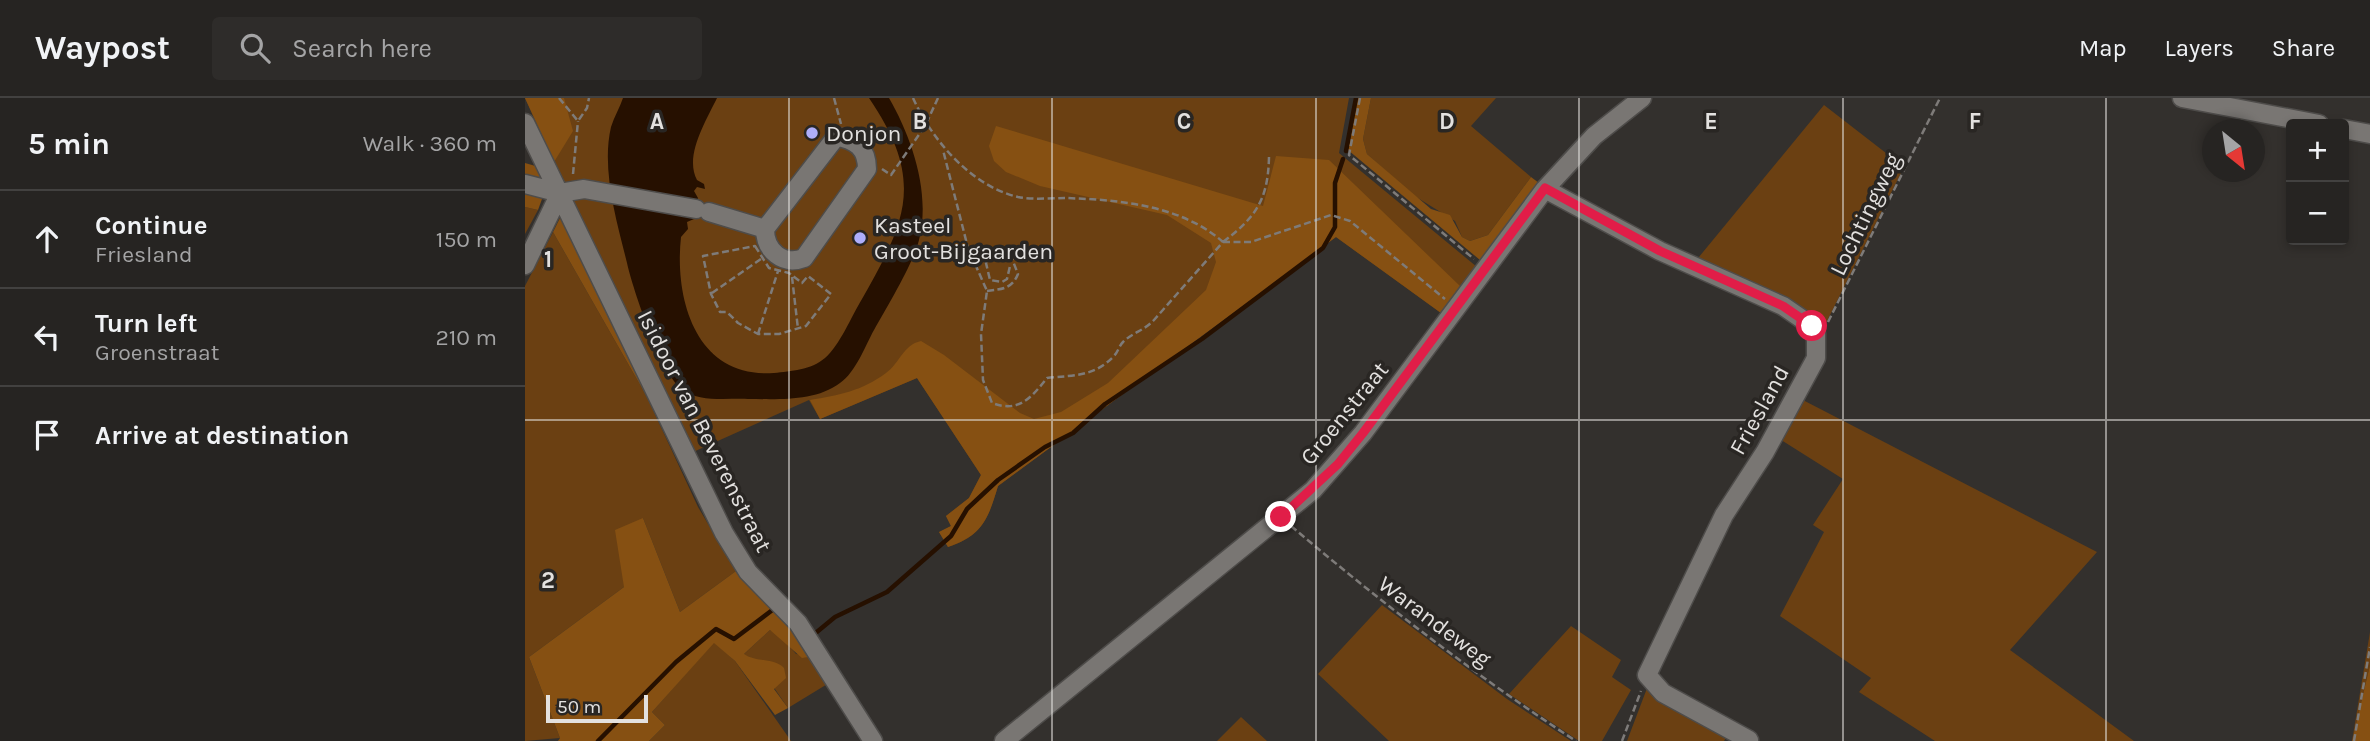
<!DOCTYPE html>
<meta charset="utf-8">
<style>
:root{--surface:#262422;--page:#2e2c2a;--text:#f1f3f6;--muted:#a4a4a5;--line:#424140}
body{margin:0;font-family:Karla,sans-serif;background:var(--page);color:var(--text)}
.controls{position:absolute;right:21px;top:21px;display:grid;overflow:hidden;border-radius:7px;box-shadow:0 4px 10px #0003}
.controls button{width:63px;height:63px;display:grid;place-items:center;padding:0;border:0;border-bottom:2px solid var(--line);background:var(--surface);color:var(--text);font:35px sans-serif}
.compass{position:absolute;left:1677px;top:21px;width:63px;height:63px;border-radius:50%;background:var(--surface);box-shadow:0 4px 10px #0003;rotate:150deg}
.scale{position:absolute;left:21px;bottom:18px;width:102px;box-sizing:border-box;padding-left:7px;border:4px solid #e3e1df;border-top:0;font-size:19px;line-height:24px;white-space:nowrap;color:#e3e1df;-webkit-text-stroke:5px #292623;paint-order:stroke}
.stop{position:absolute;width:21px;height:21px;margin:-16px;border:5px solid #e11d48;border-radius:50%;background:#fff}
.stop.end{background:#e11d48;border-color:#fff;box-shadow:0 2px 7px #0008}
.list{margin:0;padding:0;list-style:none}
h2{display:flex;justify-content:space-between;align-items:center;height:91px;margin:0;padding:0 28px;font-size:30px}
h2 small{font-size:23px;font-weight:400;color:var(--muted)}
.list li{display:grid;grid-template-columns:46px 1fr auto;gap:21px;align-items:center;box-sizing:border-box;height:98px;padding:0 28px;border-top:2px solid var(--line)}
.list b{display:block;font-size:26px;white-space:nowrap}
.list p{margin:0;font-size:23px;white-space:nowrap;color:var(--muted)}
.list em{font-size:23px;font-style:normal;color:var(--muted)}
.icon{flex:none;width:38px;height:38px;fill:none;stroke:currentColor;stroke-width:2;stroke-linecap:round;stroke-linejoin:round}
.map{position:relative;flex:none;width:1845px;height:643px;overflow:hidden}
header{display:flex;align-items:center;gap:42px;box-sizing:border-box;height:98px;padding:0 35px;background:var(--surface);border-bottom:2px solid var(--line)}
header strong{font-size:33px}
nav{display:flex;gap:38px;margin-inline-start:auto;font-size:24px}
.search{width:490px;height:63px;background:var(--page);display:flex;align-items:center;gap:18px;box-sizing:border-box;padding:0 24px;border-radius:7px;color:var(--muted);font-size:26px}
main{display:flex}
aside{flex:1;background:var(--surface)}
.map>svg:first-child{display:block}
</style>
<header>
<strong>Waypost</strong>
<div class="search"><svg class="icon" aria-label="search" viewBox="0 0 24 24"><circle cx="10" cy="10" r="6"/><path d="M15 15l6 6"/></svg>Search here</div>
<nav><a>Map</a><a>Layers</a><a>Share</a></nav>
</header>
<main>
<aside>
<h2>5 min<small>Walk · 360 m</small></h2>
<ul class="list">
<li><svg class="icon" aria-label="ahead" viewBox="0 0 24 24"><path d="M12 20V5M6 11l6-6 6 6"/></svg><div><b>Continue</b><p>Friesland</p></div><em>150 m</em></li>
<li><svg class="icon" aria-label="left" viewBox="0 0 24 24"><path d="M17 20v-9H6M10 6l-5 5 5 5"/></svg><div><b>Turn left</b><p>Groenstraat</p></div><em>210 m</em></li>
<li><svg class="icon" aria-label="arrive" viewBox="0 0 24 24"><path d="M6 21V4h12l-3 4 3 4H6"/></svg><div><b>Arrive at destination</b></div></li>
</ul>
</aside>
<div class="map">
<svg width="1845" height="643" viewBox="0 0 1845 643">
<rect width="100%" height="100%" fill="#33302d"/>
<!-- green -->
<path fill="#6b4012" d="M0,0H824L814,55L952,169L916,215L811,139L473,388C463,421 457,438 423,449L414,434L426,428L421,418L444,400L456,377L392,280L295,321L284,302L166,355Z
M846,0H971L946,28L1006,79L963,137L945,143L937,139L930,123L888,97L842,56L838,41Z
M1299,7L1379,69L1295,237L1169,165Z
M0,109L13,112L0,136Z
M28,134L122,299L173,409L211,473L155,514L118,420L99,489L4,559L35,640L0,643V188Z
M1274,300L1572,454L1485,552L1609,643H1410L1334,594L1346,580L1255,518L1299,434L1288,427L1318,381L1253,340Z
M857,507L982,601L1046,643H864L793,576Z
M1046,528L1096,562L1087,579L1106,592L1077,643H1054L984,596Z
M245,532L254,536L271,556L289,558L304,585L263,610L230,562L218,557Z
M1845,534V567L1827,643Z
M189,544L210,563L266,643H124L140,627L127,614Z
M1124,585L1204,635L1199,643H1102Z
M716,619L742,643H692Z"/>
<!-- forest -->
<path fill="#865012" d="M0,0H39L48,33L29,64Z
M832,0H846L838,41L842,56L906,111L925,117L937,139L945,143L963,137L1006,79L1014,85L955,162L823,52Z
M471,28L738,108L751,58L804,62L935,188L916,215L811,139L473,388C463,421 458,437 423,449L414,434L426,428L421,418L444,400L456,377L392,280L295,321L285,302C314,297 337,293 361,275C375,265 378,247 396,243L419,257L495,315L509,321L536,314L583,285L681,192L691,164L686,145L642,117L515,88L481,74L469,63L464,48Z
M0,65L14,69L21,90L13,112L0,109Z
M38,114L122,299L28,134Z
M118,420L155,514L211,473L268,529L289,558L277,560L245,532L219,556C232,565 248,559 259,570L261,580L249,591L263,610L250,617L210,563L189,545L127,614L140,627L124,643H33L35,640L4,559L99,489L90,432Z
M1845,567V643H1827Z"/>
<!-- water -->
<path fill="#261000" d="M98,0H192C181,23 159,58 172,82L179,86L180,91L172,89L169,93L173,100L169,121L162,124L163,131L156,139C149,203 172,281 249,275C266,273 286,272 300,260C315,247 326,219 337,201C382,122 400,82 344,0H364C387,40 406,95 394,142C388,166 362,209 349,232C340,248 331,274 315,285C290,304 252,301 223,301C202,300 174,305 156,291C136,274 108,192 102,165C92,124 76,72 86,29C89,19 95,9 98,0Z"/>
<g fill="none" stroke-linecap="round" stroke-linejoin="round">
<!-- stream -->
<path stroke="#261000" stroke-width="4.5" d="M821,53L831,0
M287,538L310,519L362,494L426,438L442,411L473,382L520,349L548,335L580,306L677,241L798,150L810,129V85L818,61
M73,643L151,564L191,531L209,541L250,510"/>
<!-- minor casing -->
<g stroke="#4e4c4a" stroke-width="21">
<path id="minor" d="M1657,0L1794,26
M0,25L199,435L223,474L273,525L348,643
M1819,31L1845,36
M311,39C331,41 342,51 342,71L279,160C258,168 240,153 240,131Z
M0,86L35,95L59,91L171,111
M1020,91L1135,153L1258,208L1287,228L1291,235V260L1240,354L1199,417L1122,577L1138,595L1224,642
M184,114L240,131
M0,167L35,95
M479,643L788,392L838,335L1020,91L1069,38L1117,0"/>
</g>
<!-- path -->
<path stroke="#7e7b79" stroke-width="2.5" stroke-dasharray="7 3.5" stroke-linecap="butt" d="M34,0L53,23L62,10L64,0
M309,0L316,26
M388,0C407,42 446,88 493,99C508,102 526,100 541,100C595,102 656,107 698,144L629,222C620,232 607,235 598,244C594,248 593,254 589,258C569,279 549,277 522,280C506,300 494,315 467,305L458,282L456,236L462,193L443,150L418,52
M835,0L824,57L949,161
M357,71L366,77L400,28L413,0
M48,76L53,23
M698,144H726L806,117L825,123L920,201
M698,144C731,119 743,102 744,59
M230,148L244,170L264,175L277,185L283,178L306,196L281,228L254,236H233L213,225L202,214H195L186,196L178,158Z
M267,179L273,231
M462,193C477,191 487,191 493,176L484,153L472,149L466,152L461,165L465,182L477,184L482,181L485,168
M187,195L236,161
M1303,224L1415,0
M233,236L253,173
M766,428C857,505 951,578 1051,643
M1097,643L1116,593
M1829,643L1845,549"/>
<!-- minor -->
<use href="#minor" stroke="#797673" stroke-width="18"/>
</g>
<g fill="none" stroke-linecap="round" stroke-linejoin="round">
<!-- route -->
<path stroke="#e11d48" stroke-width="9" d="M756,419L813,366L838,335L1020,90L1135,153L1258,208L1287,228"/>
</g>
<!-- grid -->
<path fill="none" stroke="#e3e1df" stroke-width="2" stroke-opacity="0.55" d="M264,0V643M527,0V643M791,0V643M1054,0V643M1318,0V643M1581,0V643M0,322H1845"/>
<!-- markers -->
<g fill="#aeaefa" stroke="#292623" stroke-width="2.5">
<circle cx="287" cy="35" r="7"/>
<circle cx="335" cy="140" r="7"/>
</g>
<g text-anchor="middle" stroke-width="7" stroke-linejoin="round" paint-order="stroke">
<!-- poi labels -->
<g font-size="23" fill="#e3e1df" stroke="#292623" text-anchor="start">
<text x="301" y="43">Donjon</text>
<text x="349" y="135">Kasteel<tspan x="349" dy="26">Groot-Bijgaarden</tspan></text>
</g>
<!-- street labels -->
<g font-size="23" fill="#e3e1df" stroke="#292623">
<text transform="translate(1340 116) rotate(-64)" y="8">Lochtingweg</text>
<text transform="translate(1234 312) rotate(-61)" y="8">Friesland</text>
<text transform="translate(819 315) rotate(-51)" y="8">Groenstraat</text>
<text transform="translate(180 333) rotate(63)" y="8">Isidoor van Beverenstraat</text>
<text transform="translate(910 523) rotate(37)" y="8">Warandeweg</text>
</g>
</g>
<g font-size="23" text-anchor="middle" font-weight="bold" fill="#e3e1df" stroke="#292623" stroke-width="7" stroke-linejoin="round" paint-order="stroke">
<text x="132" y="31">A</text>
<text x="395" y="31">B</text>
<text x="659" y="31">C</text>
<text x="922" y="31">D</text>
<text x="1186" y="31">E</text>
<text x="1450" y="31">F</text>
<text x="23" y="169">1</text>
<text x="23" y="490">2</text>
</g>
</svg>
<div class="controls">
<button>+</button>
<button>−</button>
</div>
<svg class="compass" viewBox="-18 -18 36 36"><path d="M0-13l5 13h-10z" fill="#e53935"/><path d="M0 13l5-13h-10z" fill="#a4a4a5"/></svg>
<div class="scale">50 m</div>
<div class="stop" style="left:1287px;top:228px"></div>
<div class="stop end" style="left:756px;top:419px"></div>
</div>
</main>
